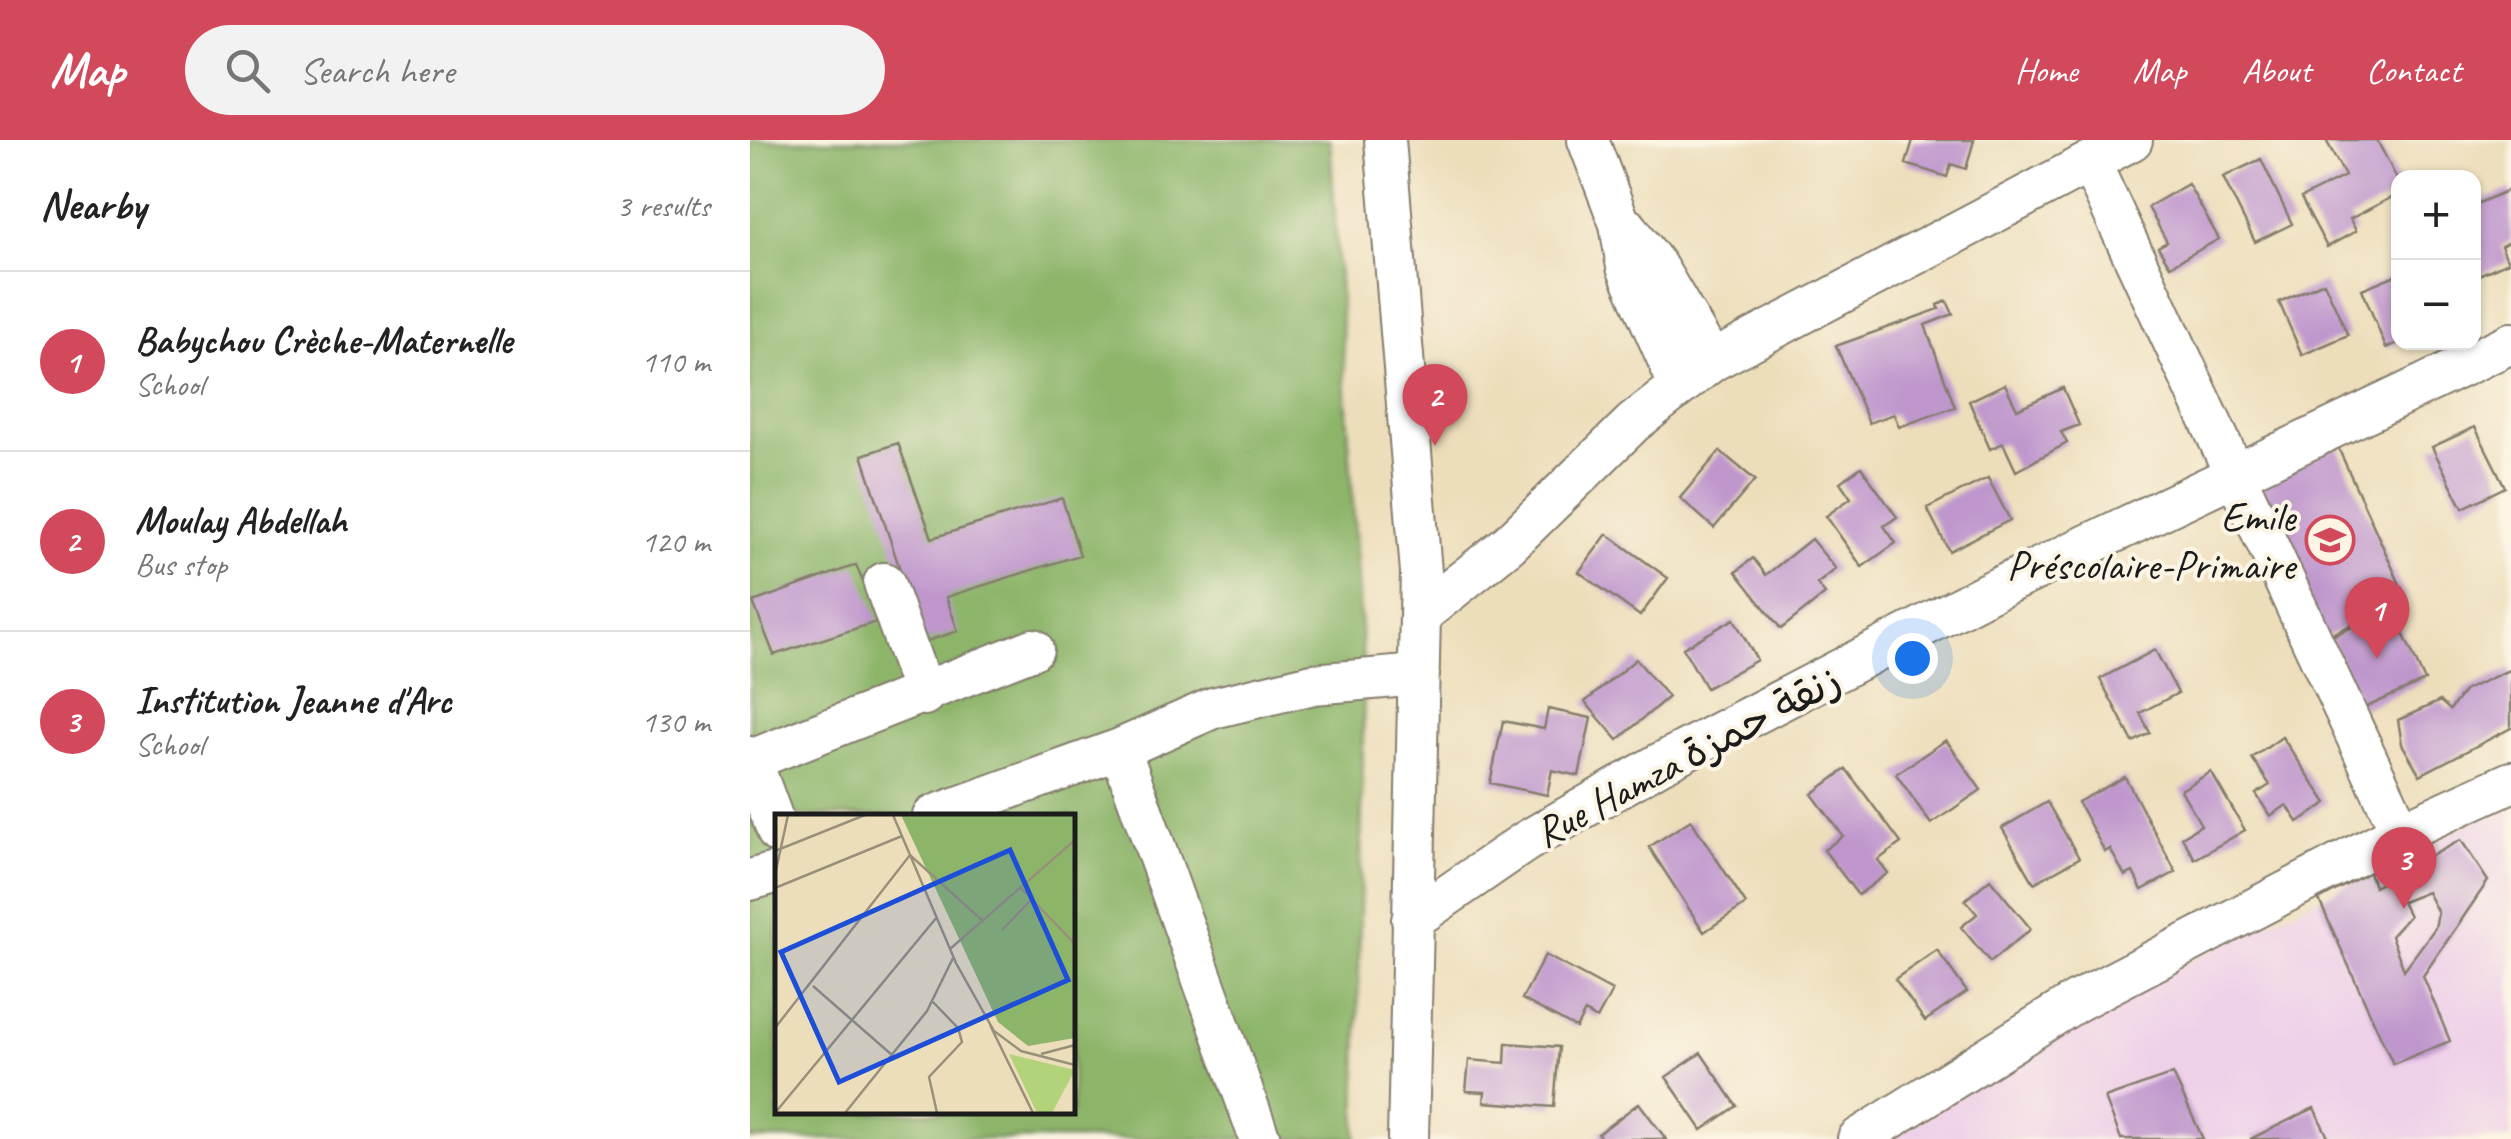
<!DOCTYPE html>
<meta charset="utf-8">
<style>
:root{--surface:#fff;--page:#f2f2f2;--text:#222;--muted:#767676;--line:#e0e0e0;--accent:#d1495b}
body{margin:0;font-family:Caveat,"Playpen Sans Arabic",sans-serif;background:var(--page);color:var(--text)}
.controls{position:absolute;right:30px;top:30px;display:grid;overflow:hidden;border-radius:20px;box-shadow:0 2px 8px #0004}
.controls button{width:90px;height:90px;display:grid;place-items:center;padding:0;border:0;border-bottom:2px solid var(--line);background:var(--surface);color:var(--text);font:50px sans-serif}
.you{position:absolute;left:1162px;top:518px;width:35px;height:35px;margin:-25px;border:8px solid #fff;border-radius:50%;background:#1a73e8;box-shadow:0 0 0 15px #1a73e833}
.badge{display:grid;place-items:center;width:65px;height:65px;border-radius:50%;background:var(--accent);color:#fff;font-size:32px;font-weight:700}
.pin{position:absolute;translate:-50% -82px;filter:drop-shadow(0 2px 5px #0008)}
.pin::after{content:'';position:absolute;top:52px;width:35px;height:30px;background:inherit;clip-path:polygon(0 0,100% 0,50% 100%)}
.list{margin:0;padding:0;list-style:none}
h2{display:flex;justify-content:space-between;align-items:center;height:130px;margin:0;padding:0 40px;font-size:42px}
h2 small{font-size:32px;font-weight:400;color:var(--muted)}
.list li{display:grid;grid-template-columns:65px 1fr auto;gap:30px;align-items:center;box-sizing:border-box;height:180px;padding:0 40px;border-top:2px solid var(--line)}
.list b{display:block;font-size:38px;white-space:nowrap}
.list p{margin:0;font-size:32px;white-space:nowrap;color:var(--muted)}
.list em{font-size:32px;font-style:normal;color:var(--muted)}
.icon{flex:none;width:55px;height:55px;fill:none;stroke:currentColor;stroke-width:2;stroke-linecap:round;stroke-linejoin:round}
.map{position:relative;flex:none;width:1761px;height:999px;overflow:hidden}
header{display:flex;align-items:center;gap:60px;box-sizing:border-box;height:140px;padding:0 50px;background:var(--accent);color:#fff}
header strong{font-size:48px}
nav{display:flex;gap:55px;margin-inline-start:auto;font-size:35px}
.search{width:700px;height:90px;background:var(--page);display:flex;align-items:center;gap:25px;box-sizing:border-box;padding:0 35px;border-radius:55px;color:var(--muted);font-size:38px}
main{display:flex}
aside{flex:1;background:var(--surface)}
.map>svg:first-child{display:block}
</style>
<header>
<strong>Map</strong>
<div class="search"><svg class="icon" aria-label="search" viewBox="0 0 24 24"><circle cx="10" cy="10" r="6"/><path d="M15 15l6 6"/></svg>Search here</div>
<nav><a>Home</a><a>Map</a><a>About</a><a>Contact</a></nav>
</header>
<main>
<aside>
<h2>Nearby<small>3 results</small></h2>
<ul class="list">
<li><span class="badge">1</span><div><b>Babychou Crèche-Maternelle</b><p>School</p></div><em>110 m</em></li>
<li><span class="badge">2</span><div><b>Moulay Abdellah</b><p>Bus stop</p></div><em>120 m</em></li>
<li><span class="badge">3</span><div><b>Institution Jeanne d'Arc</b><p>School</p></div><em>130 m</em></li>
</ul>
</aside>
<div class="map">
<svg width="1761" height="999" viewBox="0 0 1761 999">
<rect width="100%" height="100%" fill="#fcf5e5"/>
<filter id="ink" filterUnits="userSpaceOnUse"><feTurbulence type="fractalNoise" baseFrequency=".01" numOctaves="2"/><feDisplacementMap in="SourceGraphic" scale="20" xChannelSelector="R" yChannelSelector="G"/><feConvolveMatrix kernelMatrix="1 2 1 2 8 2 1 2 1" color-interpolation-filters="sRGB"/></filter>
<filter id="wash" filterUnits="userSpaceOnUse"><feTurbulence type="fractalNoise" baseFrequency=".0048" numOctaves="4" result="noise"/><feDisplacementMap in="SourceGraphic" scale="40" xChannelSelector="R" yChannelSelector="G"/><feGaussianBlur stdDeviation="2.25" result="paint"/><feColorMatrix in="noise" values="0 0 0 0 0 0 0 0 0 0 0 0 0 0 0 0 0 1.4 0 .05"/><feComposite in="paint" operator="in"/></filter>
<g filter="url(#wash)">
<rect width="100%" height="100%" fill="#eddebb"/>
<!-- built -->
<path fill="#eed0e8" d="M1761,663V999H1142L1332,874Z"/>
<!-- forest -->
<path fill="#8db56a" stroke="#546843" stroke-width="2.5" fill-rule="evenodd" d="M0,0H580L614,539L606,999H0ZM28,676H322V972H28Z"/>
<g id="blocks">
<!-- building -->
<path fill="#bf97cd" fill-rule="evenodd" d="M1163,0H1224L1216,29L1201,24L1197,37L1156,24Z
M1576,0H1627L1648,41V54L1600,79L1606,91L1577,107L1551,58L1595,36Z
M1511,19L1542,84L1505,102L1473,37Z
M1438,44L1469,99L1420,126L1408,107L1417,102L1398,67Z
M1761,49V101L1751,106L1758,122L1724,137V65Z
M1648,134V203L1636,208L1612,149Z
M1574,142L1598,195L1552,215L1529,162Z
M1197,161L1203,174L1175,185L1205,267L1149,287L1144,274L1119,283L1086,206L1189,169L1188,165Z
M1255,244L1267,269L1313,248L1329,285L1311,292L1317,303L1266,331L1253,303L1240,309L1219,261Z
M1725,287L1755,347L1713,368L1682,307Z
M148,303L182,398L312,358L330,415L196,457L208,491L174,502L112,315Z
M1586,303L1657,460L1575,497L1503,339Z
M970,311L1005,340L964,388L930,358Z
M1111,327L1147,377L1134,386L1146,403L1112,427L1076,376L1101,358L1090,342Z
M1238,338L1260,380L1199,411L1177,368Z
M857,394L918,438L890,476L829,432Z
M1061,399L1086,429L1067,444L1075,454L1031,489L986,432L1003,418L1016,435Z
M106,425L129,481L24,515L3,462Z
M1642,469L1675,541L1612,569L1580,497Z
M984,479L1007,520L956,548L933,508Z
M1405,510L1428,553L1390,573L1400,593L1383,602L1350,539Z
M886,519L918,557L868,600L835,562Z
M1761,529V588L1670,635L1652,604L1648,580L1690,561L1700,570L1715,550Z
M798,569L841,578L829,636L802,630L797,655L740,643L753,581L794,589Z
M1532,597L1577,663L1548,682L1537,665L1520,676L1506,654L1520,645L1502,618Z
M1196,600L1231,650L1181,684L1146,634Z
M1096,629L1151,703L1128,720L1138,733L1108,755L1074,710L1093,696L1062,654Z
M1461,632L1495,690L1445,719L1432,697L1451,685L1431,650Z
M1375,637L1426,732L1392,750L1383,732L1375,736L1360,709L1355,712L1328,662Z
M1297,662L1329,718L1284,743L1252,688Z
M941,680L996,764L954,792L899,707Z
M1711,700L1738,741L1673,836L1700,901L1643,924L1569,760L1619,732L1624,747ZM1677,752L1688,773L1685,788L1654,830L1641,796L1659,776L1652,762Z
M1240,739L1281,789L1240,822L1211,787L1227,774L1215,760Z
M1187,810L1217,852L1175,881L1145,839Z
M795,815L862,851L847,879L835,872L826,888L772,859Z
M756,903L809,907L804,967L734,962L735,952L716,951L719,920L755,923Z
M951,913L987,966L952,990L916,937Z
M1423,934L1453,999H1371L1355,958Z
M889,963L916,999H852L848,994Z
M1564,968L1579,999H1500Z"/>
</g>
</g>
<g filter="url(#ink)">
<use href="#blocks" fill-opacity="0" stroke="#847d6c" stroke-width="2.5"/>
<g fill="none" stroke-linecap="round" stroke-linejoin="round">
<!-- minor casing -->
<g stroke="#847d6c" stroke-width="44">
<path id="minor" d="M635,0L671,432L658,999
M838,0L870,84L877,127L929,245
M1340,22L1651,692
M878,89L906,126L962,221
M134,443L174,555
M670,475L759,404L883,283L962,221L1382,0
M370,609L510,999
M0,617L28,693
M1,620L283,509
M183,676L370,609L463,568L563,544L669,535
M0,740L28,732
M662,780L775,702L909,624L1237,453L1761,203
M1108,999L1327,861L1651,692L1761,642"/>
</g>
<!-- minor -->
<use href="#minor" stroke="#fff" stroke-width="40"/>
</g>
</g>
<!-- icons -->
<defs>
<g id="school-ring" transform="scale(2.5)"><circle r="9.5" fill="#fcf5e5" stroke="#d1495b" stroke-width="1.5"/><path d="M0-5L7-2L0 1L-7-2ZM-4 1L0 2.5L4 1V4Q0 6-4 4Z" fill="#d1495b"/></g>
</defs>
<g fill-rule="evenodd">
<use href="#school-ring" x="1580" y="400"/>
</g>
<g text-anchor="middle" stroke-width="8" stroke-linejoin="round" paint-order="stroke">
<!-- poi labels -->
<g font-size="42" fill="#1c1c1c" stroke="#fcf5e5" text-anchor="end">
<text x="1545" y="391">Emile<tspan x="1545" dy="48">Préscolaire-Primaire</tspan></text>
</g>
<!-- street labels -->
<g font-size="42" fill="#1c1c1c" stroke="#fcf5e5">
<text transform="translate(937 615) rotate(-28)" y="15">Rue Hamza زنقة حمزة</text>
</g>
</g>
<!-- overview -->
<g transform="translate(25 674)">
<rect width="300" height="300" fill="#eddebb"/>
<path d="M234,240L300,256L277,299H262Z" fill="#b2d37a"/>
<path d="M126,1H300V224L253,232L223,208Z" fill="#8db56a"/>
<path fill="none" stroke="#99907b" stroke-width="2.5" d="M118,1L181,149L219,217L246,237L300,251M0,37L90,1M0,61L13,1M0,74L127,22M246,74L300,130M227,116L257,85M175,135L300,26M38,172L117,241M158,188L183,214L187,228L154,263L162,299M215,211L258,299M0,214L135,41L209,108M266,240L300,231M0,299L162,103M70,299L152,197L178,144"/>
<path fill="#1d4ed8" fill-opacity="0.15" stroke="#1d4ed8" stroke-width="5" d="M235,36L293,166L64,268L6,138Z"/>
<rect width="300" height="300" fill="none" stroke="#1c1c1c" stroke-width="5"/>
</g>
</svg>
<div class="controls">
<button>+</button>
<button>−</button>
</div>
<div class="you"></div>
<div class="pin badge" style="left:1627px;top:519px">1</div>
<div class="pin badge" style="left:685px;top:306px">2</div>
<div class="pin badge" style="left:1654px;top:769px">3</div>
</div>
</main>
